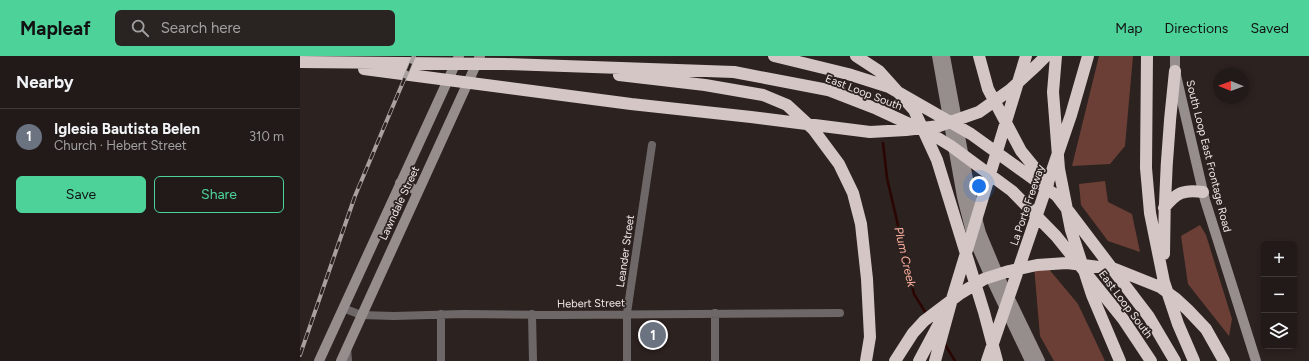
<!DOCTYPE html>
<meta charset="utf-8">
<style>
:root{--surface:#211a18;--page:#292321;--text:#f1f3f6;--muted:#a2a1a2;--line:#3e3837;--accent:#4dd39a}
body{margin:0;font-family:Figtree,sans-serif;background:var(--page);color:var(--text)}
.controls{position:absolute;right:12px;bottom:12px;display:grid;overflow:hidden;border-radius:6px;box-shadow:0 2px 6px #0003}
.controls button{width:36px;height:36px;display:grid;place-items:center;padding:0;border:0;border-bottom:1px solid var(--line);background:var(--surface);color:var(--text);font:20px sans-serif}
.compass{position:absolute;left:913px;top:12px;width:36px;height:36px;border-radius:50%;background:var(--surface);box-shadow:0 2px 6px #0003;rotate:271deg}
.you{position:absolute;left:679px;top:130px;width:14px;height:14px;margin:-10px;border:3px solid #fff;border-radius:50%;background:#1a73e8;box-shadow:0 0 0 6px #1a73e833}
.badge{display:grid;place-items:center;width:26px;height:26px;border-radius:50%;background:var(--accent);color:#fff;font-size:13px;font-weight:700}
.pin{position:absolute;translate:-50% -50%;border:2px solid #fff;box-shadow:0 1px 4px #0006}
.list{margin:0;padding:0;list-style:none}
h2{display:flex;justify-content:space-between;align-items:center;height:52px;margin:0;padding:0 16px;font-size:17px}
h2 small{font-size:13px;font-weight:400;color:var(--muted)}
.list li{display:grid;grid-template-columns:26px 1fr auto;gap:12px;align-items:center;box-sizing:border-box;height:56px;padding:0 16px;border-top:1px solid var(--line)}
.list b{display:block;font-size:15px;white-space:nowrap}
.list p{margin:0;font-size:13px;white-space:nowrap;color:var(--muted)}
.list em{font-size:13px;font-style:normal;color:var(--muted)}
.actions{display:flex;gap:8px;padding:12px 16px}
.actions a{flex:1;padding:9px 0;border:1px solid var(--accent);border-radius:6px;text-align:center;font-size:14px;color:var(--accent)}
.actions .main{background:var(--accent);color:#111}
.icon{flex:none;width:22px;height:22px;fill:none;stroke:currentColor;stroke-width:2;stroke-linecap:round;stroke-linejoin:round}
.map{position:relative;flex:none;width:1009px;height:305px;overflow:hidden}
header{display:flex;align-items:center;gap:24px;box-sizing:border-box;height:56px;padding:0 20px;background:var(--accent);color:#111}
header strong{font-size:19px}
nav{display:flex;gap:22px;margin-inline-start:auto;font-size:14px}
.search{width:280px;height:36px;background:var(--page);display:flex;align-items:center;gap:10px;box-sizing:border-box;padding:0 14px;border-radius:6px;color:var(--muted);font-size:15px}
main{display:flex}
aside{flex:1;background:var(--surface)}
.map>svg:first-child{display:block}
</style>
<header>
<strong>Mapleaf</strong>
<div class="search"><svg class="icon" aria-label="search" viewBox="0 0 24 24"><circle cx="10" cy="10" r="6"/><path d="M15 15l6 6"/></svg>Search here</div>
<nav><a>Map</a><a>Directions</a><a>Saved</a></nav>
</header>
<main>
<aside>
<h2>Nearby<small></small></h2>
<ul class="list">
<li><span class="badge" style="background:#6b7280">1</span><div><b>Iglesia Bautista Belen</b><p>Church · Hebert Street</p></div><em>310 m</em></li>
</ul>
<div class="actions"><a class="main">Save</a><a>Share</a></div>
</aside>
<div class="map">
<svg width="1009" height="305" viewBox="0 0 1009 305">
<rect width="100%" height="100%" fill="#2c2220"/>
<!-- forest -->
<path fill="#6b3f36" d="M799,0H833L825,90L810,108L772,110Z
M805,125L808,146L832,158L840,196L808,185L781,149L779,128Z
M900,169L906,179L932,263L929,280L888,228L881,180Z
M734,210L748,212L778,248L805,305H754L740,280Z"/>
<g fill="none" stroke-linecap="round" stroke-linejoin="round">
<!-- stream -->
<path stroke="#2a0502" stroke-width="2.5" d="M583,87L587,122L614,238L627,259
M644,287L655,305"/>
<!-- minor -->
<path stroke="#6d6867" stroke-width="8" d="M43,252L61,259L94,260L163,258L258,259L540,257
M415,257V305
M141,258V305
M232,258L233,305
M47,291L48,305
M327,305V257L352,89"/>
<!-- secondary -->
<path stroke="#968e8c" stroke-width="10" d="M637,0L662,141L672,180L691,223L730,305
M645,0L671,139L681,177L699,220L740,305
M875,0V15L905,144L956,305
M100,127L118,135
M19,305L159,0
M41,305L180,0"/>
<!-- motorway -->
<path stroke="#d3c6c4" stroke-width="12" d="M474,0L548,18L589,31L671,78L757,140L849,261L875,305
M556,0L579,15L614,54L637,104L684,256L697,305
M679,0L688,33L721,95L748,128
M756,0L753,36L759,113L771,174L792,239L820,305
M847,0L846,112L850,157L864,226L878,268L894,305
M0,6L205,8L434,16L528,34L577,53L633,79L651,90L712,135L756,180L823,263L851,305
M64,13L331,48L451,61L570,76L606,74L639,70L679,56L710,34L737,9L746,0
M319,19L405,29L463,39L487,49L513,73L539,108L553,137L561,168L567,223L570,281L566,305
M864,152C876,137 883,133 903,136
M864,198C864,137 868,76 875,15
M595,305L613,277L624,265L661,237L684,223L709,215L737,209L767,207L815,213L860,231L875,242L888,254L906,273L924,305
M619,305L642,262
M635,305L652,243L726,0
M687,305L771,59L788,0"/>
<!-- rail casing -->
<g stroke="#a9a1a0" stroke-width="4">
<path id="rail" d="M0,299L55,140L114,0"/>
</g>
<!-- rail -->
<use href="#rail" stroke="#2c2220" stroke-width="2.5" stroke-dasharray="8" stroke-linecap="butt"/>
</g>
<g text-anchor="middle" stroke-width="3.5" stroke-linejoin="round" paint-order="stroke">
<!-- street labels -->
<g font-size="11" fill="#f0e9e8" stroke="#2c2220">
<text transform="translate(564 36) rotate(21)" y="4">East Loop South</text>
<text transform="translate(909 100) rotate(76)" y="4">South Loop East Frontage Road</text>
<text transform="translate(99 147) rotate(-65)" y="4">Lawndale Street</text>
<text transform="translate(727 149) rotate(-71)" y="4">La Porte Freeway</text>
<text transform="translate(325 195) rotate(-82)" y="4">Leander Street</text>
<text transform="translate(291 247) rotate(-1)" y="4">Hebert Street</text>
<text transform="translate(826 248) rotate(53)" y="4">East Loop South</text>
</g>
<!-- water labels -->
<g font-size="12" font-style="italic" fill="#fdb0a0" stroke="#2c2220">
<text transform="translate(605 201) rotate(77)" y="4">Plum Creek</text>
</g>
</g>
</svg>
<div class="controls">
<button>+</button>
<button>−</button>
<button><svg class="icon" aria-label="layers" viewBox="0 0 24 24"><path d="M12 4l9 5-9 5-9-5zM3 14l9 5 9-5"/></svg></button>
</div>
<svg class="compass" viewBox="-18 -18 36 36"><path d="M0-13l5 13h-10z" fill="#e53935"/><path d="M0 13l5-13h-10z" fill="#a2a1a2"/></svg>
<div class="you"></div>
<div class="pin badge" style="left:353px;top:279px;background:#6b7280">1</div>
</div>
</main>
